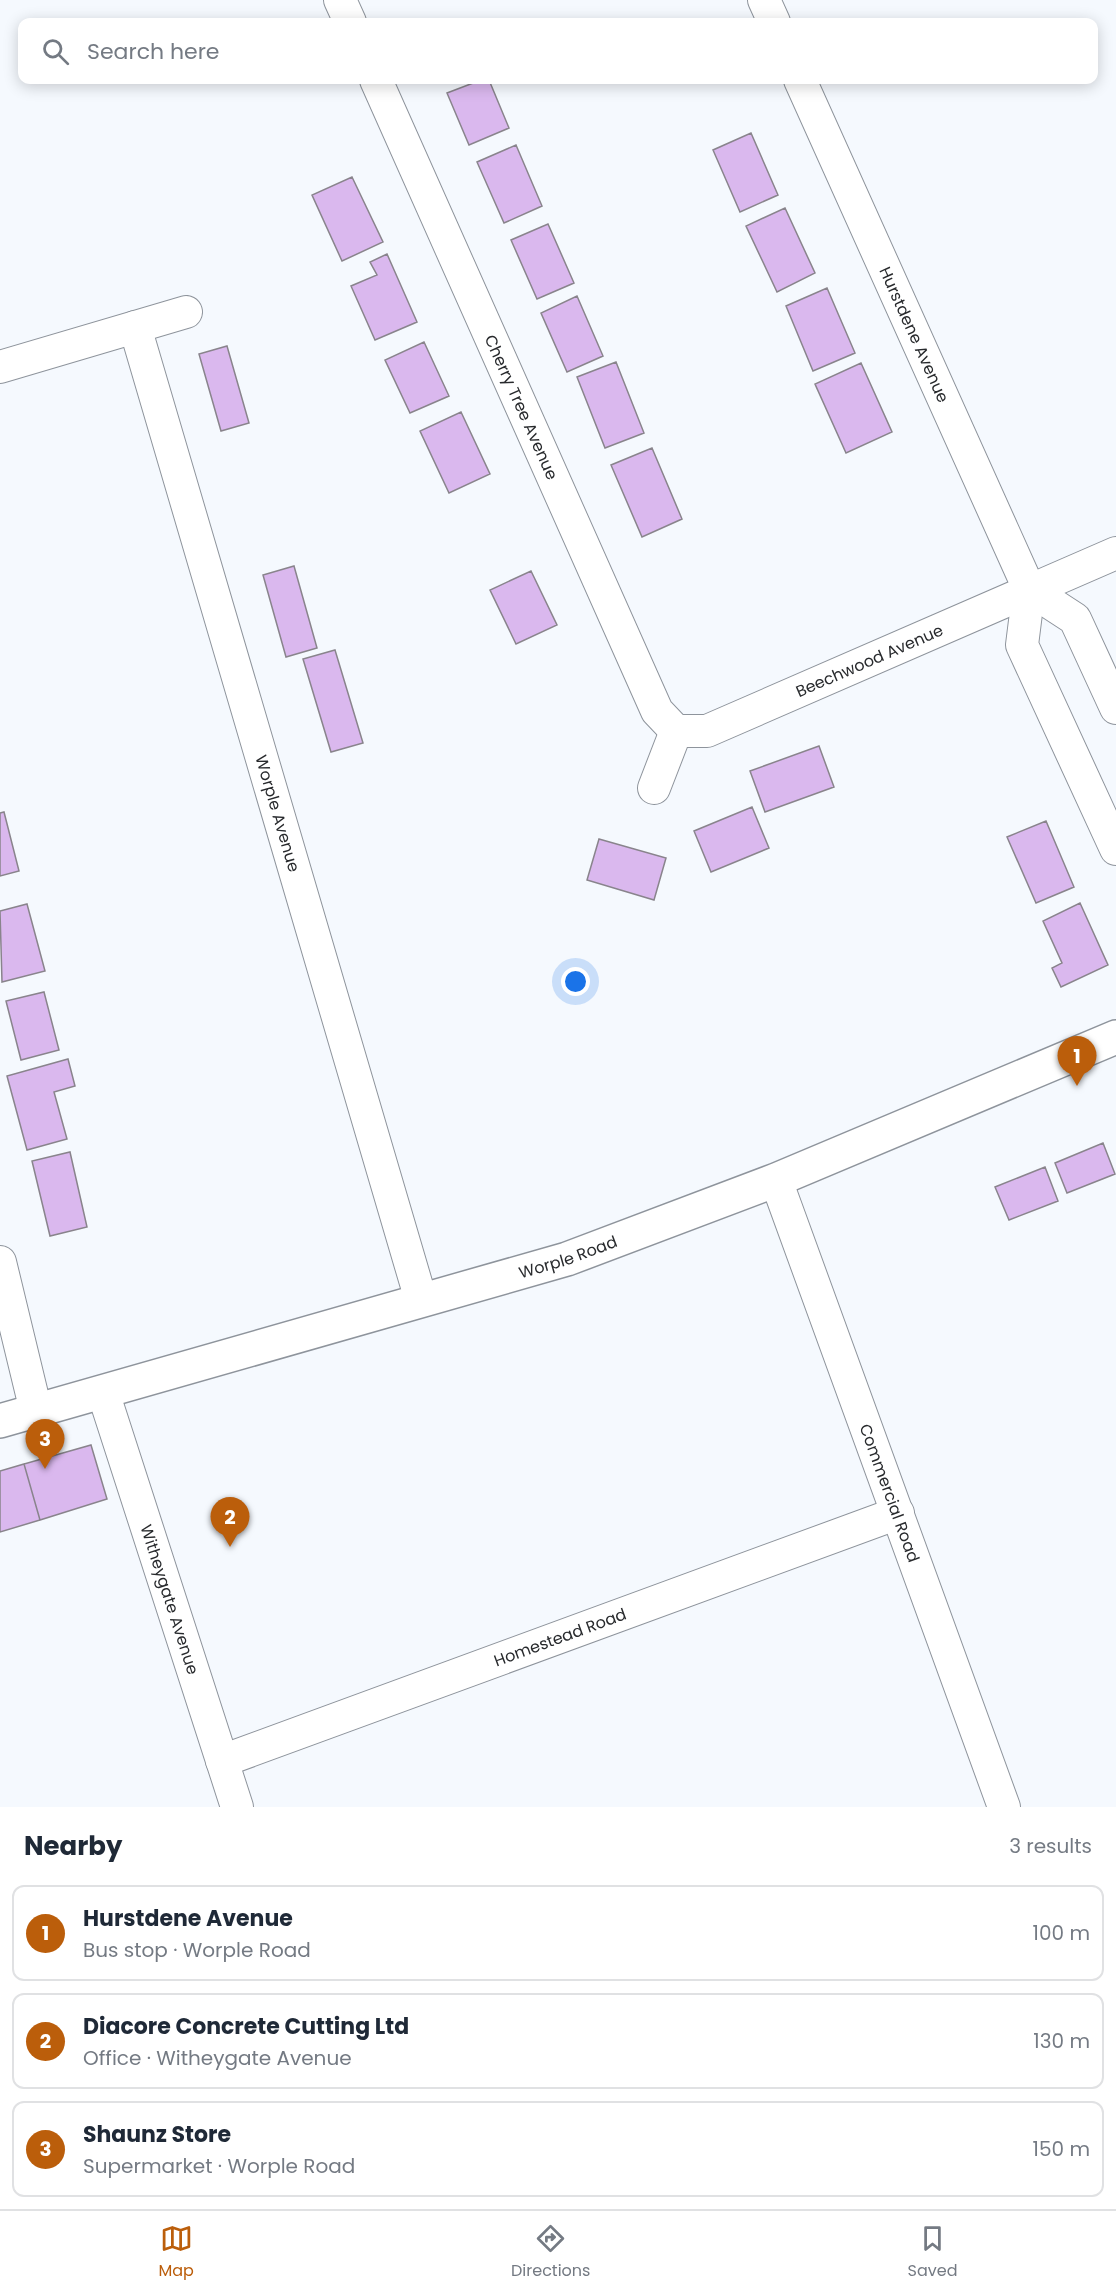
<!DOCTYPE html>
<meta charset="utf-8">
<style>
:root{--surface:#fff;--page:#f2f2f3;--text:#1f2937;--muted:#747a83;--line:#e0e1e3;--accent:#bb5e0b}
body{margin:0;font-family:Poppins,sans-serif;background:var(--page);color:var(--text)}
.you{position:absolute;left:576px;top:982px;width:21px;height:21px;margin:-15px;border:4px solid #fff;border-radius:50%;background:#1a73e8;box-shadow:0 0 0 9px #1a73e833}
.badge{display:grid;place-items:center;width:39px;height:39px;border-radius:50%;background:var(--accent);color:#fff;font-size:20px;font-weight:700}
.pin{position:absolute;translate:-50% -50px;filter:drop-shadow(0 2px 3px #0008)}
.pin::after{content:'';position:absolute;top:32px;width:21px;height:18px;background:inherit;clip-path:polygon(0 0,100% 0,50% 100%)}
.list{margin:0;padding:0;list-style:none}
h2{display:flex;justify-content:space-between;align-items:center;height:78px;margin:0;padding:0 24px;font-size:26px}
h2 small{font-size:20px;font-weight:400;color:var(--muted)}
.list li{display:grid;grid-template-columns:39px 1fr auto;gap:18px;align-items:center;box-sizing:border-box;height:96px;margin:0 12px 12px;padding:0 12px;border:2px solid var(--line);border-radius:12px}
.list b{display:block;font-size:22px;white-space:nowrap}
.list p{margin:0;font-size:20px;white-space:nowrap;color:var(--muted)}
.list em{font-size:20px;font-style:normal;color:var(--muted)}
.icon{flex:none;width:33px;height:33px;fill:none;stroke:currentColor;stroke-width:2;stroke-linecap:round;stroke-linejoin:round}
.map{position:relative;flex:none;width:1116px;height:1807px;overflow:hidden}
.search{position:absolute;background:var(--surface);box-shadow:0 3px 15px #0003;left:18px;right:18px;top:18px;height:66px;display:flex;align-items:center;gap:15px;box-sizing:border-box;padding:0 21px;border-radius:12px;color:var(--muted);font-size:22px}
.sheet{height:402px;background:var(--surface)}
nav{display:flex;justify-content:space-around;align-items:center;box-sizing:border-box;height:84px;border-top:2px solid var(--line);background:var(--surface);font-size:16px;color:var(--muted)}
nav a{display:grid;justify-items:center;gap:3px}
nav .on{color:var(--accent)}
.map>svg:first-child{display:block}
</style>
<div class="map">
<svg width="1116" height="1807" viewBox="0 0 1116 1807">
<rect width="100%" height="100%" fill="#f5f9fe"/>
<!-- building -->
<path fill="#dab8ee" stroke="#89848c" stroke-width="1.5" d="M481,80H489L509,128L469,145L447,93Z
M751,133L778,195L740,212L713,150Z
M516,145L542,206L504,223L477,162Z
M352,177L383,242L342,261L312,195Z
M785,208L815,273L777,292L746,226Z
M548,224L574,283L537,299L511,240Z
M387,254L417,322L375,340L351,286L377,275L370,262Z
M827,288L855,353L813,371L786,306Z
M577,296L603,356L567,372L541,313Z
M424,342L449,396L410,413L385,360Z
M227,346L249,423L221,431L199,354Z
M616,362L644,433L605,448L577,377Z
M861,363L892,432L846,453L815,384Z
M461,412L490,474L449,493L420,431Z
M652,448L682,519L642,537L611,465Z
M294,566L317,648L286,657L263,575Z
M531,571L557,625L516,644L490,590Z
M335,650L363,743L331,752L303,659Z
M819,746L834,787L765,812L750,771Z
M752,807L769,848L711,872L694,831Z
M4,812L19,871L0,876V813Z
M1046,821L1074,887L1036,903L1007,837Z
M599,839L666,858L654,900L587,880Z
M1080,903L1108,965L1061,987L1052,968L1062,963L1043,921Z
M27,904L45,971L2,982L0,911Z
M44,992L59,1050L21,1060L6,1001Z
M68,1059L75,1086L54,1092L67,1139L27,1150L7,1076Z
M1103,1143L1115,1174L1067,1193L1055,1163Z
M70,1152L87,1227L50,1236L32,1161Z
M1045,1167L1058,1201L1009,1220L995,1187Z
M91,1445L107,1499L40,1520L24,1464Z
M24,1464L40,1520L0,1532V1471Z"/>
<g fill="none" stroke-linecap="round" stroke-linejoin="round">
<!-- minor casing -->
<g stroke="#8e949c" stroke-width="34">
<g id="minor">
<path d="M340,0L350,22"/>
<path d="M764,0L774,22"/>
<path id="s1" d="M376,80L657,711L676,731"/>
<path id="s2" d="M800,80L1029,589L1022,645L1116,849"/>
<path id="s3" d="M135,327L421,1300"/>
<path d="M0,367L186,312"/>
<path d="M1029,589L1075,619L1116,708"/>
<path id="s4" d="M676,731H707L1116,553"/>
<path d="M654,788L676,731"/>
<path id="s5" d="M776,1180L1004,1807"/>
<path d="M0,1262L36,1411"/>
<path id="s6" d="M103,1392L237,1807"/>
<path id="s7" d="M222,1761L898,1513"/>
</g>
</g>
<!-- tertiary casing -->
<g stroke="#8e949c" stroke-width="36">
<g id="tertiary">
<path id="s8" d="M0,1421L567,1259L776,1180L1116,1037"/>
</g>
</g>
<!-- minor -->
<use href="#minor" stroke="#fff" stroke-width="32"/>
<!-- tertiary -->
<use href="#tertiary" stroke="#fff" stroke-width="33"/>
</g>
<g text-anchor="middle" stroke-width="4.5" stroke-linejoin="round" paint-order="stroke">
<!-- street labels -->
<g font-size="16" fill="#282a2d" stroke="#fff">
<text dy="6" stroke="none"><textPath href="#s2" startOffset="279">Hurstdene Avenue</textPath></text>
<text dy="6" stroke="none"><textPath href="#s1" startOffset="358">Cherry Tree Avenue</textPath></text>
<text dy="6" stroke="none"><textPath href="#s4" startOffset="208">Beechwood Avenue</textPath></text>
<text dy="6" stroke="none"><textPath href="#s3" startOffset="507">Worple Avenue</textPath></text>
<text dy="6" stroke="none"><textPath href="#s8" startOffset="591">Worple Road</textPath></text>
<text dy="6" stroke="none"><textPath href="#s5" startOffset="333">Commercial Road</textPath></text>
<text dy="6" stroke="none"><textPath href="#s6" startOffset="218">Witheygate Avenue</textPath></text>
<text dy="6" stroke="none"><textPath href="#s7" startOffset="360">Homestead Road</textPath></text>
</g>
</g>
</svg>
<div class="you"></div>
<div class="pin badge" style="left:1077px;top:1086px">1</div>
<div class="pin badge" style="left:230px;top:1547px">2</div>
<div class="pin badge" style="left:45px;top:1469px">3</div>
<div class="search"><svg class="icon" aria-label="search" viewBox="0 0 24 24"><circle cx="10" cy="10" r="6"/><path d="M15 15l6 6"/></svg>Search here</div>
</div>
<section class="sheet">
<h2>Nearby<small>3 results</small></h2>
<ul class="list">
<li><span class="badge">1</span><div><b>Hurstdene Avenue</b><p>Bus stop · Worple Road</p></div><em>100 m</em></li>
<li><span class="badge">2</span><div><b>Diacore Concrete Cutting Ltd</b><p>Office · Witheygate Avenue</p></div><em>130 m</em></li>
<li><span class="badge">3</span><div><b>Shaunz Store</b><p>Supermarket · Worple Road</p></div><em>150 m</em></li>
</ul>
</section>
<nav>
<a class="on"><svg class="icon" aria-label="map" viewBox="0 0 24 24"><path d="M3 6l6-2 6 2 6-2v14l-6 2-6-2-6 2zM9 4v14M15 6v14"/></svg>Map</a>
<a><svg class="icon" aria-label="directions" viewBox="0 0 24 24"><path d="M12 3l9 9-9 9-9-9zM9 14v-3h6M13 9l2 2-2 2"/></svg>Directions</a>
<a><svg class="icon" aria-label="saved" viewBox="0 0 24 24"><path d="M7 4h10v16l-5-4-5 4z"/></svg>Saved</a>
</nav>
